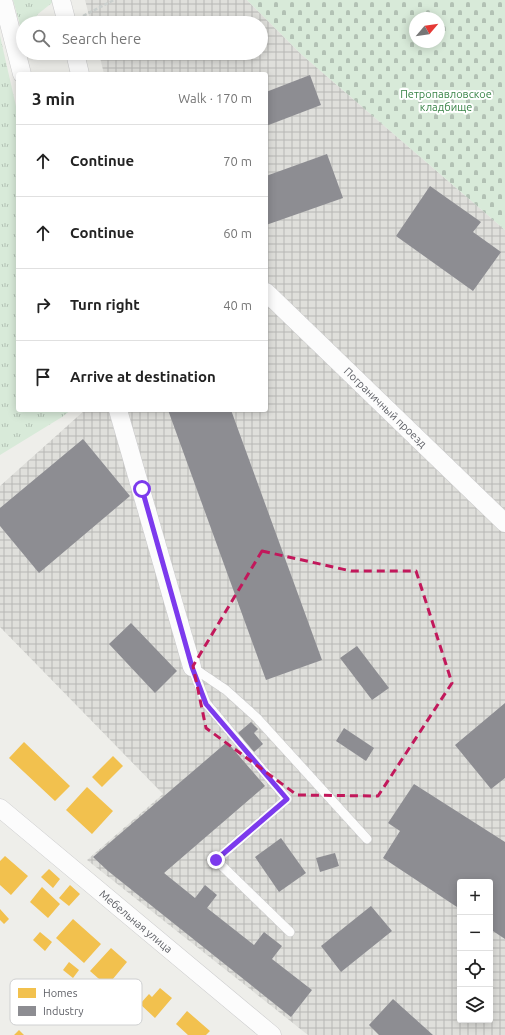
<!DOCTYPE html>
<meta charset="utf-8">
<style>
:root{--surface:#fff;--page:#f6f6f6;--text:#222;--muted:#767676;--line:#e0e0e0}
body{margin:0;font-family:Ubuntu,sans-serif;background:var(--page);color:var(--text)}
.controls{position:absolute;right:12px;bottom:12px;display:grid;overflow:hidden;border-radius:4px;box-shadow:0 2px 10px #0003}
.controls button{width:36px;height:36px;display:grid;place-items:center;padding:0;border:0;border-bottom:1px solid var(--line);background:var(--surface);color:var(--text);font:20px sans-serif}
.compass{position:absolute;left:409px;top:12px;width:36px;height:36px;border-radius:50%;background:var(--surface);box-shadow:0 2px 10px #0003;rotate:61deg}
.stop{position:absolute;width:12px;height:12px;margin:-9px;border:3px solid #7c3aed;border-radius:50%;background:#fff}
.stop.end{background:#7c3aed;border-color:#fff;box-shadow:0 1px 4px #0008}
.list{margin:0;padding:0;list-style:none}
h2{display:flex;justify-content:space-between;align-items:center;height:52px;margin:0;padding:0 16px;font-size:17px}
h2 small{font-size:13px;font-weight:400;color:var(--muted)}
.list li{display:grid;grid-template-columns:26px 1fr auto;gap:12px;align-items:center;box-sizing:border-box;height:72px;padding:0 16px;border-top:1px solid var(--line)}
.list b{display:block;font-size:15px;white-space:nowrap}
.list em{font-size:13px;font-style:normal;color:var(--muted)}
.icon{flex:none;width:22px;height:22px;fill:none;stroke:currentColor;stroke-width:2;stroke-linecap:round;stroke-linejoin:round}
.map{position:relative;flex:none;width:505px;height:1035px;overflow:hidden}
.search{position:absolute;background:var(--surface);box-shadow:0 2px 10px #0003;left:16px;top:16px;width:252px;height:44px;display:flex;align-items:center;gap:10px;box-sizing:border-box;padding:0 14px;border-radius:22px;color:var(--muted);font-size:15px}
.panel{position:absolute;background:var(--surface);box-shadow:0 2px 10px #0003;left:16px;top:72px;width:252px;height:340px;border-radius:4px}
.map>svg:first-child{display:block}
</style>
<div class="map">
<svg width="505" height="1035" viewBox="0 0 505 1035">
<defs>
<pattern id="industrial-grid" width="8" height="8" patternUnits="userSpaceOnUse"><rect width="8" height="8" fill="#dfdfdb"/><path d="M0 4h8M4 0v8" fill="none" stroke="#b8b8b5"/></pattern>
<pattern id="grass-tufts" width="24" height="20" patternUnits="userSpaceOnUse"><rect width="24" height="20" fill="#d8ead9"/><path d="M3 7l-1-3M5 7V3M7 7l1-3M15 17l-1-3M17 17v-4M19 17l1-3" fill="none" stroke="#b2c1b4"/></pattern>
<pattern id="cemetery-stones" width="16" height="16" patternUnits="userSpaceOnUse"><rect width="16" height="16" fill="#d8ead9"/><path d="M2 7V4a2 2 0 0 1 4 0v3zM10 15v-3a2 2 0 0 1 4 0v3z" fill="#b2c1b4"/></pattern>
</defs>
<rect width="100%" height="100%" fill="#eeeeea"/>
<!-- industrial -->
<path fill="url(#industrial-grid)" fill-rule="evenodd" d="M85,0H247L301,54L505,230V1035H308L87,860L163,794L0,627V486L85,410H266V74H104L99,53H261V23H91ZM460,882H490V1020H460Z"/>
<!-- grass -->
<path fill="url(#grass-tufts)" d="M13,0H52L53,2L38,14L32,23H23L22,32Z
M0,36L18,115V410H71L62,417L0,455Z"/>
<!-- cemetery -->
<path fill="url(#cemetery-stones)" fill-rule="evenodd" d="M247,0H505V230L301,54ZM415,18H439V42H415Z"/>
<!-- homes -->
<path fill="#f2c14e" d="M24,742L70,786L55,801L9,758Z
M113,756L123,766L102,787L92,777Z
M87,787L113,811L92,834L66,810Z
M5,856L28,876L11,895L0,885V861Z
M49,869L60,879L53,888L41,877Z
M70,885L80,894L69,906L59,898Z
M42,887L60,904L48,918L30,902Z
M0,909L9,919L4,924L0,920Z
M73,919L101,944L84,963L56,938Z
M40,932L52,942L45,951L33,940Z
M111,948L127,962L107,986L90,971Z
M69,962L79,970L73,978L63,970Z
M160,988L172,998L155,1018L140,1004L149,994L152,997Z
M187,1011L210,1031L206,1035H188L176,1024Z
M19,1030L24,1035H14Z"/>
<!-- industry -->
<path fill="#8d8d92" d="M310,75L321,105L266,126V92Z
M327,154L343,198L266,225V176Z
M430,186L481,222L473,232L501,252L473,291L396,236Z
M168,410H231L322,660L266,680Z
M83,439L130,496L39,573L0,526V508Z
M131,623L177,671L155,693L109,644Z
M357,646L389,688L372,700L340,658Z
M505,703V778L491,789L455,745Z
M251,722L258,729L254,733L263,744L254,752L238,733Z
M344,728L374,748L366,761L336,741Z
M227,742L265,786L164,873L195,898L205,885L217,895L207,908L254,945L264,932L282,946L272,959L312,990L291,1017L108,871L93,857Z
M414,784L505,842V939L490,929V882H460V909L383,858L400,831L388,823Z
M281,838L306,873L279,892L255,857Z
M335,853L339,866L320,872L316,858Z
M371,906L392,931L341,972L321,946Z
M393,999L433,1035H379L369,1025Z"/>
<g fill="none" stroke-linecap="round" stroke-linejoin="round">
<!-- service casing -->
<g stroke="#cbcbcc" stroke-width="10">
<path id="service" d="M192,667L206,703L287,799L216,860L290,932
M192,667L226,690L257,718L367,839"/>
</g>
<!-- minor casing -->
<g stroke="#cbcbcc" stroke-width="19">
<g id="minor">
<path d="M3,0L22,74"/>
<path d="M61,0L67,23"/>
<path d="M75,53L80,74"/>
<path id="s1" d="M266,292L505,523"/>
<path d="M118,410L192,667"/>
<path id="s2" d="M0,808L272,1035"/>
</g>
</g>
<!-- path -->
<path stroke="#cacfcd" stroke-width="2.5" stroke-dasharray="4 2" stroke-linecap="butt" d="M83,16L114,0"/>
<!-- service -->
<use href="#service" stroke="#fcfcfc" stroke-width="9"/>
<!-- minor -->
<use href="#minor" stroke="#fcfcfc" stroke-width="18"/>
</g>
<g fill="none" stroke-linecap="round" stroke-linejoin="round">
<!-- route -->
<path stroke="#7c3aed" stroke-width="5" d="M142,489L192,667L206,704L287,799L216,860"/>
</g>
<!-- marked area -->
<path fill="none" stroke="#c2185b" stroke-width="3" stroke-dasharray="8 5" stroke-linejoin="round" d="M262,551L351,571H416L452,683L378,796L297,795L206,728L193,666Z"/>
<g text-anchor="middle" stroke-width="4" stroke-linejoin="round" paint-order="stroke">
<!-- park labels -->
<g font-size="11" fill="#398447" stroke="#fff">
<text x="446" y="98">Петропавловское<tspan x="446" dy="13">кладбище</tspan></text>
</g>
<!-- street labels -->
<g font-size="11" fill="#5f6167" stroke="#fff">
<text dy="4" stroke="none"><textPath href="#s1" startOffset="166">Пограничный проезд</textPath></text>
<text dy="4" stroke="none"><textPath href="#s2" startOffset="177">Мебельная улица</textPath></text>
</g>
</g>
<!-- legend -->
<rect x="10" y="979" width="132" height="46" rx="6" fill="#fff" stroke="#cfd0d1" stroke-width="1"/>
<rect x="18" y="988" width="18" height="10" fill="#f2c14e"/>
<rect x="18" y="1006" width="18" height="10" fill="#8d8d92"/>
<g font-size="11" fill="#5f6167">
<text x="43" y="997">Homes</text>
<text x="43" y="1015">Industry</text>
</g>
</svg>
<div class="controls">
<button>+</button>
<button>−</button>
<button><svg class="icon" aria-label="locate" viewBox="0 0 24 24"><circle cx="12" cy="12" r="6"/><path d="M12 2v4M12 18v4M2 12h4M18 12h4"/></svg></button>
<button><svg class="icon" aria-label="layers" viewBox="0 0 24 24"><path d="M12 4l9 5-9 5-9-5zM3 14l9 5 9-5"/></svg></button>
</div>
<svg class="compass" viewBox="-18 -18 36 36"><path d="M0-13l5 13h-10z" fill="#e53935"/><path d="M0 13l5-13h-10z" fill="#767676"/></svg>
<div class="stop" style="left:142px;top:489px"></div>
<div class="stop end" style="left:216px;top:860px"></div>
<div class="search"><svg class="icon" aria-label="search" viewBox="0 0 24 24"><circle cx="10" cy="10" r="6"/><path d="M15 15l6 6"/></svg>Search here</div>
<section class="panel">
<h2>3 min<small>Walk · 170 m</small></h2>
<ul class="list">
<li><svg class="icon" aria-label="ahead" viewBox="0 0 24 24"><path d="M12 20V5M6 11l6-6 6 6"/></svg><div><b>Continue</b></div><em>70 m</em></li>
<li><svg class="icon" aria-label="ahead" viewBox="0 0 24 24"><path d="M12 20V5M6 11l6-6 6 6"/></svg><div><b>Continue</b></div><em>60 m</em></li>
<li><svg class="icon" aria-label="right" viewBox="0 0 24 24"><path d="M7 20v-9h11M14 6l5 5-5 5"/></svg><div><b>Turn right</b></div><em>40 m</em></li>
<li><svg class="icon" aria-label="arrive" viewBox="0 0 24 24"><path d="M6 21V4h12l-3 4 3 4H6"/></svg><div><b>Arrive at destination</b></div></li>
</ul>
</section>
</div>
